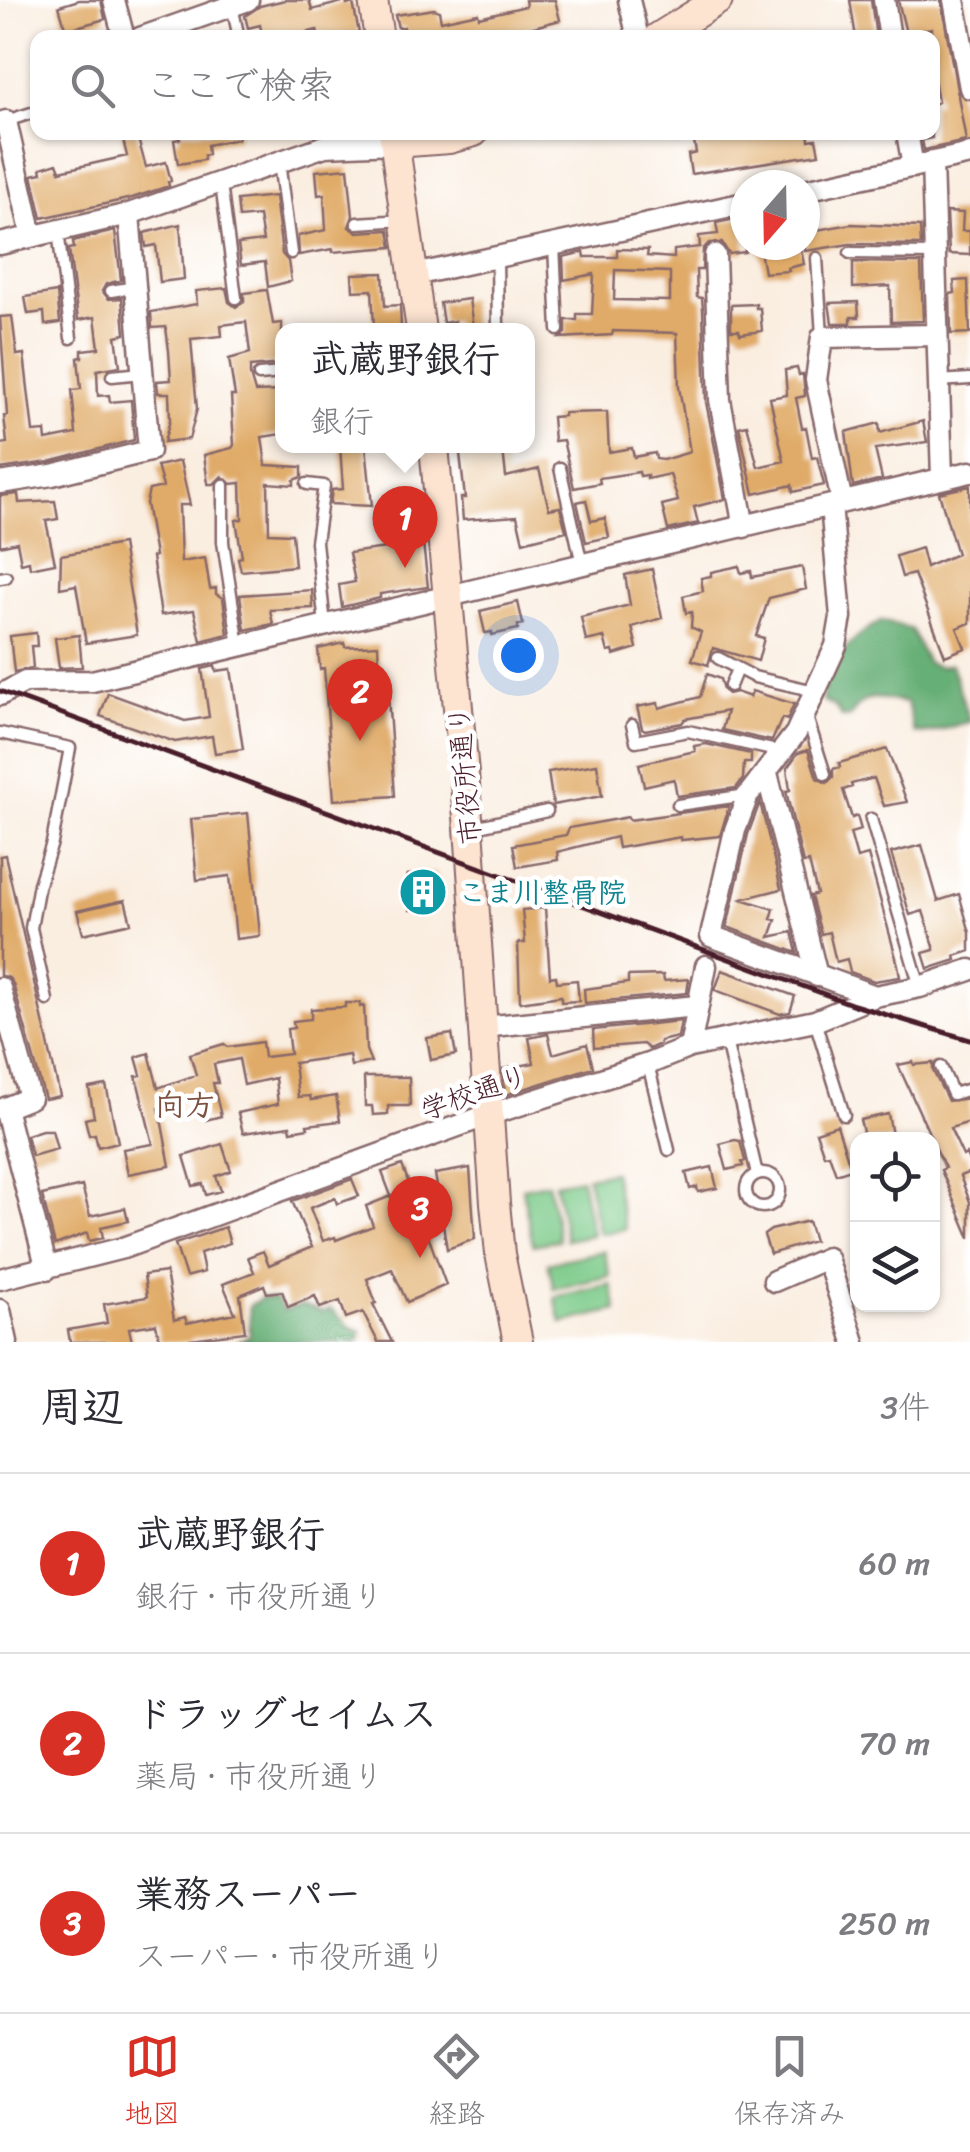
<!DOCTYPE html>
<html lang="ja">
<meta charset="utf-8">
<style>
:root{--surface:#fff;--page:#f7f7f7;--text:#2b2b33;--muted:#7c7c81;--line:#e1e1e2;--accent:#d93025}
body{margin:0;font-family:Sriracha,"Klee One",sans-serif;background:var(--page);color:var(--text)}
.controls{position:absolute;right:30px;bottom:30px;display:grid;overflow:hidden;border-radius:20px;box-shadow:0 2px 8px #0004}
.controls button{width:90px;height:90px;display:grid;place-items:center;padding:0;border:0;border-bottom:2px solid var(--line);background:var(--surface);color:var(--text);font:50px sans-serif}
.compass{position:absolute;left:730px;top:170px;width:90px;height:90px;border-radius:50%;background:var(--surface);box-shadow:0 2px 8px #0004;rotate:200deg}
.you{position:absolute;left:518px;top:655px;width:35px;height:35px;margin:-25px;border:8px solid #fff;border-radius:50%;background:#1a73e8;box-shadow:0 0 0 15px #1a73e833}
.badge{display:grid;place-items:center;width:65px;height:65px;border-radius:50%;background:var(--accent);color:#fff;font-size:32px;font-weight:700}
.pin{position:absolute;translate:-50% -82px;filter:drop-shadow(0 2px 5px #0008)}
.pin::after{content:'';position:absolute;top:52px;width:35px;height:30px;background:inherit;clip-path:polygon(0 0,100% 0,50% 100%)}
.popup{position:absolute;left:275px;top:323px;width:260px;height:130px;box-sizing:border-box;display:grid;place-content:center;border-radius:20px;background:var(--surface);filter:drop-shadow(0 2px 8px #0005);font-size:32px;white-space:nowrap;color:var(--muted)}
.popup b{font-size:38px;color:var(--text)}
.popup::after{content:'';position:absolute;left:50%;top:100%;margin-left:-20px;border:20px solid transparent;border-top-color:var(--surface)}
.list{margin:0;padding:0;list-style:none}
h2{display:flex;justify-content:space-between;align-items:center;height:130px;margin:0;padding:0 40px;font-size:42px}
h2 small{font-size:32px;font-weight:400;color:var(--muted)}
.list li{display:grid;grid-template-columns:65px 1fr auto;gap:30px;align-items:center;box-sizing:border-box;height:180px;padding:0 40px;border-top:2px solid var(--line)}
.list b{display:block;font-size:38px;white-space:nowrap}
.list p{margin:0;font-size:32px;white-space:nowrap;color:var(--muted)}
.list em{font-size:32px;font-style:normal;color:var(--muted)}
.icon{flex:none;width:55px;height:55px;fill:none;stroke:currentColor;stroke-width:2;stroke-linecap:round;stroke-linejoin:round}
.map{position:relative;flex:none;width:970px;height:1342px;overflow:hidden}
.search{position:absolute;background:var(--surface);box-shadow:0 2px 8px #0004;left:30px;right:30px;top:30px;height:110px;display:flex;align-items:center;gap:25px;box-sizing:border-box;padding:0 35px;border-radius:20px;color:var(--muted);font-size:38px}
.sheet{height:670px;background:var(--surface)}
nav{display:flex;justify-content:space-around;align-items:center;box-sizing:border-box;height:140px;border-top:2px solid var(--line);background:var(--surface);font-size:28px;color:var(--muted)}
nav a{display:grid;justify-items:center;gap:5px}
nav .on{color:var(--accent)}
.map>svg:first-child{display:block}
</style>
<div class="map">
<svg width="970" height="1342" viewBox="0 0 970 1342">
<rect width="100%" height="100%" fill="#fff"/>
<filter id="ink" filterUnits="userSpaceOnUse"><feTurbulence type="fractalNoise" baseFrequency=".01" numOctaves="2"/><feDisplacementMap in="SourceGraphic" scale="20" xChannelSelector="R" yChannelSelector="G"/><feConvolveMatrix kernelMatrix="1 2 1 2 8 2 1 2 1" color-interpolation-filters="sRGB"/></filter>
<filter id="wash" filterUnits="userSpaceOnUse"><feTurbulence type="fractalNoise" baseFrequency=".0048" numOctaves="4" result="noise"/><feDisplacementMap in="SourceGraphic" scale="40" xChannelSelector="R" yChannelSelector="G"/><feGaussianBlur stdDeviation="2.25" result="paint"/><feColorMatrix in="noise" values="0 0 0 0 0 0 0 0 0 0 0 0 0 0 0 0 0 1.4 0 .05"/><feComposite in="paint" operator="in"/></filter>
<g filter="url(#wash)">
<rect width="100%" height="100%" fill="#faeee1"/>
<!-- green -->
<path fill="#7dcb8a" stroke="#64755a" stroke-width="2.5" d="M613,1172L625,1229L599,1234L587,1177Z
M581,1178L592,1235L566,1240L555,1183Z
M548,1183L559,1240L533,1245L522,1188Z
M604,1251L610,1276L554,1289L548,1263Z
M611,1284L617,1310L561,1323L555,1297Z"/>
<!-- forest -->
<path fill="#66af76" stroke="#586750" stroke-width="2.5" d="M881,621L911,629L927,663L940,667L951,664L970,722C951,725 933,736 914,733L907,703C879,699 867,689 850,717H842L835,707L823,701C819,668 855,635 881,621Z
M262,1298L276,1299L284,1311L302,1305L323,1312L331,1309L349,1326L361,1331L359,1342H237L250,1336L249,1306Z"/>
<g id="blocks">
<!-- building -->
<path fill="#e0ab68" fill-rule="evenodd" d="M79,0H101L105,19L66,30L59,6Z
M285,0H309L312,10L346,1L347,5L353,3L360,38H319L317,30L285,38H263L260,25L248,28L245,16L260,6Z
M525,0H555L560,20L492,38H406L404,27L398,28L395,15L434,9L439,11L441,21L478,13L479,17L526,6Z
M850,0H871L876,38H856Z
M898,0H941L966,141L924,150L922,140L932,138V104L938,102L933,72L932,28L906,33Z
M121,132H136L146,167L166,162L171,181L168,182L169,186L132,198L42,218L32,175L42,173L41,168L57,163L60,171L127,156Z
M179,132H238V139L207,145L208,154L204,155V160L178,164L174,140L180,139Z
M715,132H808L809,140L816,139L819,154L691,174L688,155L696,153L693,136Z
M348,168L353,216L349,227L357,232L389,230L392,247L333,252V249L299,255L298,236L326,230L324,194L318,195L316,171Z
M275,196L282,254L288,261L291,281L268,287L265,262L241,265L238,244L263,241L259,216L239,218L237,200Z
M947,212L963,213L962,231H970V255L949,254Z
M745,217V252L729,254L722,243H709L703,249L702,270H696L697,297L702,298L703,310L706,402L725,499L694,507L698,523L668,530L662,505L678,501L670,474L647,479V475L640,476L639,472L599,478L600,483L574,488L563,440L554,441L552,417L564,416V413L607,412L609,452L632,448L634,457L655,453L656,459L663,460L690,452L679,387L677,333L613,331L612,335L560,338L566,333V320H577V314H592L594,274L564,280L563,257L584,252L585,257H617V249L648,250L647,256L674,258V250L700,247L699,236L718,234L716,223ZM615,270L670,272V301L614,300Z
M180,224L184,279L160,282L156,245L146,247L144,233Z
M851,224L920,227L921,245L850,244L805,251V232Z
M115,231L121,280L106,284L102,291L109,299L122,298L125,334L116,336L120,366L97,370L98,396L109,395L110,402L131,400L134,440L49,462L0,469V444L7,443L4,416L7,415L0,317L12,316L17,355L24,354L33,432L45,431L46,440L76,434L72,390L81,389L78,358L82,357V350L99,348L95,317L78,320L69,249L74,248L73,241Z
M759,245H800L804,264L788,268L789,271L764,273Z
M853,262L921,263L923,321L891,322L890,286L853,288Z
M383,273L385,306L400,305L401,326L374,327L372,290L353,291L352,274Z
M968,280L970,333L951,334L950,294L955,293L954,281Z
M226,288L229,302L236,307L244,302V293L267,290L273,324L282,323V364L250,367V375L255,392L282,391V434L262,437L266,465L302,467V477L294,480V485L268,483L269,533L292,534L295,566L241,571L238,558L242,557L236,520L242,519L241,483L231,484L222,476L214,484H208L204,455L232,448L234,445L231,396H235L229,359L250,353L246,322L221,325L222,336L191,339L197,409L189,439L164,442L170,420L169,393H158L157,381L171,380L169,351L166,327L152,328L151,312L197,304L196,291Z
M57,292L60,323L45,325L44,312L28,314L25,297Z
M469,299L473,327L456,329L455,321L443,323L440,303Z
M858,302L859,317H851V323H832L829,303Z
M756,304V308H760L762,331L740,334L739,330H731V305Z
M797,368L799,375L803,374L805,396L796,398L802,428L806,427L812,458L817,457L824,485L793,492L792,485L754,494L739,427L747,425L758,467L784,461L770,398L787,395L785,370Z
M923,421L927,442L875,449L882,479L853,486L846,432L879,423L880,433Z
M340,446H366L372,506L330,504L332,490L343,489Z
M503,449L506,477L539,469L549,509L560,507L566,531L523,542L517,516L463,520L461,498H465L460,454Z
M180,461L190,505H179L181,562L205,558L210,589L216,588V594L223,598L228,634L201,641L194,610L161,615L152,557L155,556L146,503L149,490L163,487L157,466Z
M970,486V623L957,628L965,648L945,656L914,574L902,577L896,556L921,548L926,567L957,554L939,493Z
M18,494L19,503L55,501L58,519L46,521L55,563L30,568L29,561L21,563L17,542L0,546V496Z
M586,500L591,521L605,518L609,537L586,542L577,502Z
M423,543L428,587L380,594V598L342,607L339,585L355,582L349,553Z
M122,544L137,635L86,643L76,585L60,588L61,555Z
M739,566L741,573L751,571L752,577L802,567L806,589L769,598L756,636L764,638L758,661L713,648L708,665L692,660L701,632L691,627L692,612L686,613L683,596L703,591L701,578L711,576V572Z
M652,569L662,618L632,627L637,648L614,655L613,651L608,652L604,637L586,641L581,617L630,605L625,575Z
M312,590L313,608L270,610L273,624L245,630L240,595Z
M518,602L523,624L518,625V629L492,635V632L485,633L480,611Z
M36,633L37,646H31L33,668L14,672L10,636Z
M79,635L82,667L59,668L55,638Z
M344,643L345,647L378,645L380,682L387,681L395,796L334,800L324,668L320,669L318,649Z
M215,666L216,671L231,669L243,749L215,753L212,736L175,742L100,716L108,693L185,721L209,717L202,669Z
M707,674L720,679L723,690L728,694L736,692L750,697L752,691L794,704L787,720L782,718L772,741L722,730L727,711L685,719L682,723L645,730L642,728L637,707L658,703L659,708L700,697Z
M706,744L751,754V763H744L743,779L736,788L677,796L674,779L644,786L639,764L695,751L694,746Z
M887,749L907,802L884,806L874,778L851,784L852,787L843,790L852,818L857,816L861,830L850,833L857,858L868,855L898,965L900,977L874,981L850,972L847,959L836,962L829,932L821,934L811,896L817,894L809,862L803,863L786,791L790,790L787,768L798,753L808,750L817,778L827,783L833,777V769L840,767L839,763Z
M597,764L602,796L553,805L548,772Z
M760,802L781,889L742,899L774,909L771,919L776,920L770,937L792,932L797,953L727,927L748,834Z
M729,806L720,836L681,840V837L618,848L616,837L557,852L558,860L517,867L513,845L566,835L569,828L628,817L629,820Z
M248,813L260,936L236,939L230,876L197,880L191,819Z
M922,845L938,901L959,894L970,933V951L955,956L956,960L928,969L923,953L934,950V946L923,911L910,915L891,853Z
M5,855L60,1096L45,1099L13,984L9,978L0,975V856Z
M436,873L438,908L410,910L407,875Z
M125,900L131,923L83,934L77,911Z
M545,908L550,977L556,976L557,982L577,980L579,1001L561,1002V996L520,1002L518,943H525L522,910Z
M722,970L795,996L790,1012L780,1014L715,990Z
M663,975L664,981L689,979L687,993L585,1003L584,989L628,983V976Z
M345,1003H360V1007L364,1006L366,1050L371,1062L351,1066L349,1055L294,1063L298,1097L310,1096L311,1100L336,1096L340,1121L307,1125L308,1128L291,1131L290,1126L243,1133L238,1113L278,1104L275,1078L244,1085L239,1059L214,1064L218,1083H213L221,1116L206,1120L199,1094L159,1108L170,1166L128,1174L123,1149L153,1144L136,1076L141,1075L136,1057L149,1053L158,1088L196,1075L190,1054L224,1044L228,1047L262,1042L264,1057L290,1054L287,1029L294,1028L293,1021L311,1019V1009L345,1007Z
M681,1021L678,1037L660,1041V1044L649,1049L643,1044L594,1048L593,1030Z
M452,1034L456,1055L431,1060L427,1038Z
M548,1034L553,1054L587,1044L593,1067L505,1095L503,1069L534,1063L529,1038Z
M913,1062L914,1065L933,1063V1071L948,1101L970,1098V1122L950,1128L963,1156L966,1154L970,1163V1172L960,1176L970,1202V1238L941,1170L945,1168L898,1065Z
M364,1077H409L410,1106H388V1114L373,1115L372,1106H365Z
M106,1085L118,1142L98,1147L95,1134L89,1135L85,1119L94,1117L89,1088Z
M888,1114L893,1140H865L860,1120Z
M837,1125L851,1169L836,1174L829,1154L824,1155L816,1132Z
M42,1130H52L57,1149L32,1156L26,1135Z
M735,1140L740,1141L745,1161L742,1162L743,1166L727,1170L720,1144Z
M222,1144L231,1171L216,1176L221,1191L206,1195L203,1184L193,1186L184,1156Z
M402,1165L411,1189L398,1194L409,1225L422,1219L446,1285L407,1302L392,1269L367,1279L376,1303L373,1304L392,1342H378L363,1312L346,1318L340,1301L320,1308L315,1296L288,1307L282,1291L267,1293L264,1285L240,1295L245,1332L190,1339L191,1342H160L156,1324L129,1328L132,1342H70L68,1330L107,1323L104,1304L147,1297L144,1275L166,1272L174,1320L185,1317L187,1323L235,1313L223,1284L254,1272L248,1257L263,1251L269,1265L312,1247L292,1201L352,1179L359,1196L337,1204L335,1198L310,1208L323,1241L335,1237L336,1240L373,1226L366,1206L391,1196L382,1172Z
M712,1167L717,1188L698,1192L697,1187L690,1189L686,1173Z
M470,1168L475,1239L447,1249L435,1174Z
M82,1186L90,1216L125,1208L128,1221L101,1227L103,1238L89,1241L87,1233L55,1245L42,1195Z
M808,1221L814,1241L770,1254L764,1235L771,1230Z
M225,1227L230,1243L200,1253L204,1272L186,1277L175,1244Z"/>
</g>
</g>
<g filter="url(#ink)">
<use href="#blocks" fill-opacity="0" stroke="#88676b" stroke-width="2.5"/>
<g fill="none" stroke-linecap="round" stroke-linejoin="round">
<!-- lane casing -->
<g stroke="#88676b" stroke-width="15">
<path id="lane" d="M232,6L239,38
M6,121L38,111
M279,162L291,253
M221,184L236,298
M357,223L405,220
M58,230L71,338
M554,245L558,330
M850,253L935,254
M497,257L498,330
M817,258L822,336
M111,291L135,287
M259,375L282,373
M112,376L142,373
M938,381L970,379
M560,468L582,564
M307,484L324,486L316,542L325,625
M223,485V542L239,646
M0,578L6,577
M718,658L754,677L815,691
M730,686L737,669
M806,714L825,774
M632,725L636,741L688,731L781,752
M0,733L70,748L52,843L39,884L31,928L47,1000
M678,805L747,795
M871,819L920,987
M470,828L547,811
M815,1021L844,1115
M726,1041L757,1174
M648,1064L669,1150
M941,1067L953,1094L970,1089
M746 1190a17 17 0 1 1 34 0a17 17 0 1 1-34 0Z"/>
</g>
<!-- street casing -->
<g stroke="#88676b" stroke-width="25">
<path id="street" d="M114,0L124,38
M629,0L638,38
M884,0L890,38
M954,0L970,88
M140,38L248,0
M0,123L6,121L32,236
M907,132L913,167
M932,162L942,478
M805,190L970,154
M0,244L129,214L325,146L395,143
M715,255L720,400L744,527
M414,275L745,203
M0,483L52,475L149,451L129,214
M842,502L816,380L822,337L937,335
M831,505L841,617L836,646L796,733L748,795L735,830L711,936L875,996
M0,695L25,682L92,681L970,472
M767,773L817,976
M0,988L30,1098L5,1108L47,1269
M482,1027L697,1006
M690,1047L706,966
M0,1279L123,1248L488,1115L648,1064L690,1047L815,1021L875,996L920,987L970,970
M774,1281L827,1258L854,1342
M0,1310L7,1342"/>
</g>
<!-- secondary casing -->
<g stroke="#88676b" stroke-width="32">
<path id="secondary" d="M373,0L379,38
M657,38L718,0
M393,132L421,330
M395,143L449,139L474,132
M434,446L469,828L495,1203L500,1254L518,1342"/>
</g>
<!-- lane -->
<use href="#lane" stroke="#fff" stroke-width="10"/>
<!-- street -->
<use href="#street" stroke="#fff" stroke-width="20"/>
<!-- secondary -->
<use href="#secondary" stroke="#fde4d1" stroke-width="28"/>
<!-- rail -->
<path stroke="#4a1f2b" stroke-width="5" d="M0,691L854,1005L970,1040"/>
</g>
</g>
<!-- icons -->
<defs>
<g id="building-disc" transform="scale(2.5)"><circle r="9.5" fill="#0f9aa8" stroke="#fff"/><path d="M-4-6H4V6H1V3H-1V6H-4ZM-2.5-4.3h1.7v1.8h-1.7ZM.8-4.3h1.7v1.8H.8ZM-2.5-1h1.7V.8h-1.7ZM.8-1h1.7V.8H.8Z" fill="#fff"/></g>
</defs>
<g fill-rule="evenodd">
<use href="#building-disc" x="423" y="892"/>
</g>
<g text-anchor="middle" stroke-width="9" stroke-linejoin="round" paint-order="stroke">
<!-- street labels -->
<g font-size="28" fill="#4a1f2b" stroke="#fff">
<text transform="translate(464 775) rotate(-95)" y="10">市役所通り</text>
<text transform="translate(474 1092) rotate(-19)" y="10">学校通り</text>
</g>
<!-- culture labels -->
<g font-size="28" font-weight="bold" fill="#0d838f" stroke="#fff" text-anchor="start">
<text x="458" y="902">こま川整骨院</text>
</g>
<!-- neighbourhood labels -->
<g font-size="30" font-weight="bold" fill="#7e5040" stroke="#fff">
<text x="185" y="1115">向方</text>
</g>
</g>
</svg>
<div class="controls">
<button><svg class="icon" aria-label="locate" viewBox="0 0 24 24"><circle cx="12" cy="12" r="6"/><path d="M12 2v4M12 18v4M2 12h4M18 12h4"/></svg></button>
<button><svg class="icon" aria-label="layers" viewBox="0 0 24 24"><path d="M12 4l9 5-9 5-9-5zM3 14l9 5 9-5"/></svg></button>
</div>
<svg class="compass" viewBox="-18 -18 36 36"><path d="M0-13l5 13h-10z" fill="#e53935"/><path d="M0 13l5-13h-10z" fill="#7c7c81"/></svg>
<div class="you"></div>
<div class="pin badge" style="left:405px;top:568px">1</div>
<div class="popup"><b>武蔵野銀行</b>銀行</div>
<div class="pin badge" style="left:360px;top:741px">2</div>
<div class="pin badge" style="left:420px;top:1258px">3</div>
<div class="search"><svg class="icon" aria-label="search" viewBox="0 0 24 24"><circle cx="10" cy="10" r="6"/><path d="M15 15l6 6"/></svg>ここで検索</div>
</div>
<section class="sheet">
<h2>周辺<small>3件</small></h2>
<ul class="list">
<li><span class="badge">1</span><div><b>武蔵野銀行</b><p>銀行 · 市役所通り</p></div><em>60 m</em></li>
<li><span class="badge">2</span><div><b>ドラッグセイムス</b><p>薬局 · 市役所通り</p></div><em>70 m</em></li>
<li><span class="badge">3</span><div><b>業務スーパー</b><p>スーパー · 市役所通り</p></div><em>250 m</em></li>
</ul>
</section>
<nav>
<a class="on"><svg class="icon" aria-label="map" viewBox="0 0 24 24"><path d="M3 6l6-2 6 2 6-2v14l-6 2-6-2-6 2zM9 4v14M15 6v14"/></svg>地図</a>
<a><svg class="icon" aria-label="directions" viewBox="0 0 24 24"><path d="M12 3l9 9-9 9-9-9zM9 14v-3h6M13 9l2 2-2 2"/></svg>経路</a>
<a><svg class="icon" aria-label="saved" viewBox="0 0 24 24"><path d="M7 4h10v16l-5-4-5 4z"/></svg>保存済み</a>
</nav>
